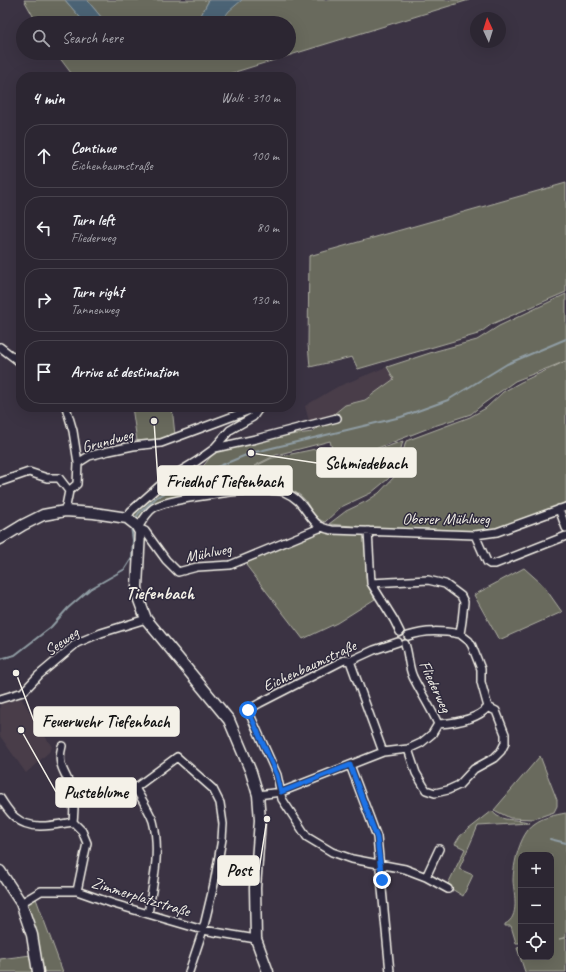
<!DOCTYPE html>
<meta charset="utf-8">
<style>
:root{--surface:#2c2632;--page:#38323e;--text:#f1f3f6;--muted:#a6a5ac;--line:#48434d}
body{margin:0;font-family:Caveat,sans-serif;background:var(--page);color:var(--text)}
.controls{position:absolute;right:12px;bottom:12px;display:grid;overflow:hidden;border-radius:8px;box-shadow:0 4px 16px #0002}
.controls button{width:36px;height:36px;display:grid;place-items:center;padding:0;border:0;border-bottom:1px solid var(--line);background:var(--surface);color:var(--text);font:20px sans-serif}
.compass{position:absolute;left:470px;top:12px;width:36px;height:36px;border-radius:50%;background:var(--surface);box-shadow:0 4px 16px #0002;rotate:356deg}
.stop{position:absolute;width:12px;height:12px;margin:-9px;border:3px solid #1a73e8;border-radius:50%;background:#fff}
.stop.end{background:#1a73e8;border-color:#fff;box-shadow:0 1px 4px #0008}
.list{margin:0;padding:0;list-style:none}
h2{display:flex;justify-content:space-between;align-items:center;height:52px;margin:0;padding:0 16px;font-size:17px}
h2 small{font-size:13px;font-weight:400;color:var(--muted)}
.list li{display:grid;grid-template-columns:26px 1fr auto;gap:12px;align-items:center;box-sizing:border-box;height:64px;margin:0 8px 8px;padding:0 8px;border:1px solid var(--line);border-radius:16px}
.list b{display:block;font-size:15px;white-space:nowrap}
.list p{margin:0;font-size:13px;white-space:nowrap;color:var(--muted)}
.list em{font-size:13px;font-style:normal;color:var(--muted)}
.icon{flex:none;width:22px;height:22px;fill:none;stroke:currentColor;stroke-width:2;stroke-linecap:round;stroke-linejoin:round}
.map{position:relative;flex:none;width:566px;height:972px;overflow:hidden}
.search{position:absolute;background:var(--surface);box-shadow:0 4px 16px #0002;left:16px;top:16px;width:280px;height:44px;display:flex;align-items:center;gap:10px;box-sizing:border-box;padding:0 14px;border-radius:22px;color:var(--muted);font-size:15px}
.panel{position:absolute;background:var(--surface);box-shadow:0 4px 16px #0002;left:16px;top:72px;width:280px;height:340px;border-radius:16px}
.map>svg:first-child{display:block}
</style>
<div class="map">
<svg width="566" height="972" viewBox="0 0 566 972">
<rect width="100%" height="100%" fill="#3b3343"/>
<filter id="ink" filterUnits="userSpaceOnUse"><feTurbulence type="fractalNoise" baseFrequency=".025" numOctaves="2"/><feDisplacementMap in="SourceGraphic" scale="8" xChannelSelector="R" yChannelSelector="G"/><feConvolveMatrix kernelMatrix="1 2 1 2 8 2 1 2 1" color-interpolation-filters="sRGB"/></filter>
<g filter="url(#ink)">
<!-- built -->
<path fill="#493e4a" d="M386,367L394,379L365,399L345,405L329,418L310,425L305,406L337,387Z
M21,698L52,747L49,752L26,773L0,736V704Z"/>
<!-- green -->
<path fill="#696b5d" stroke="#aeaea2" d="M24,0H65L85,23H37Z
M87,0H209L197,23H106Z
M233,0H469L219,77H74L56,53H140L163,56L172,53H289V23H220Z
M566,183V292L492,324L478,334L358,369L352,357L310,367L308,344L309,256Z
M566,294V361L515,381L483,404L471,414L434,426L360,455L345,459L332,449L330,441L276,455L254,466H256L272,458L325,447C332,455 337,459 348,460L403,441L395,471L388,479L371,493L341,507L325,522C314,519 311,509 305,500C301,495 296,492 290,490C275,483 182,493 165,500C154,504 146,512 138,520L132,515L143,501L160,489L163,491L201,469L215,451L261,439L312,432L345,405L365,400L394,379L387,367L436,351L477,340L499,326Z
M566,361V503L498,528C473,532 447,531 421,530C390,529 360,527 329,524L346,511L367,501L379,493L395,476L398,470L406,441L470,417L486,408L503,392L521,382Z
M132,407H172L175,435L156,440L137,441Z
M326,531L337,534L364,535L366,537V578L368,586L375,599L337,623L303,639L246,565L249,562V558L314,532Z
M524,568L543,585L562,612L499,640L474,595Z
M540,756L557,800V806L554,812L534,819L510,818L494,810Z
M492,811C502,824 517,817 530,823L478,826L459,869L473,875L463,896L447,886L465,849L455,844L460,836Z
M566,813V937L559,939L566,938V972H525L517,948L521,947V957H551V855H521V943H516L511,926H505V924C520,917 514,894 513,881C513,864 520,834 534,824C543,817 555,815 566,813Z
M35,896L63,972H41L26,908L27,903Z
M31,955L33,972H0V959Z"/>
<!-- water -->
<path fill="#4c6475" stroke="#8f9ca3" d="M65,0H87L106,23H85Z
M209,0H242L229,11L220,23H197Z"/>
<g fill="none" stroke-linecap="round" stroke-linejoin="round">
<!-- stream -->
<path stroke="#8f9ca3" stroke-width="2" d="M135,519L139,513L157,497L205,472L251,453L401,417L448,400L507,364L566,339
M0,659L15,655L51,627L68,608L90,589L125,569L132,558L133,540L131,527
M550,839L566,843"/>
<!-- street casing -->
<g stroke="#f4f1e8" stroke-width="10">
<path id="street" d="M0,347L21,363
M66,407L73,431L78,463
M215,447L230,430L253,417L260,407
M0,482L29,472L47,478H59L69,491L65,511
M69,491L77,484L78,463L89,456L109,451L133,446L161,443L258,407
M559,509L566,528
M127,518L131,511L166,480L197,461L215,448L256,439L337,418
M322,527L230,565L197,567L178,572L166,560L145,531L138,528C142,521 148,511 155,507C172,498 267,485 284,492C303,500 303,510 316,523C320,527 326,529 332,530L475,535L497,532L566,507
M368,531L371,583L394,620L400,632
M475,535L487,562L490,564H495L566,536
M371,583L428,580L445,584L461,596L464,602L462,621L460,634L469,641L472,646L481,669V682L488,707C477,720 455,723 438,724
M408,636C426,630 442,631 460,634
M398,642L374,650L350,661L344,660L260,703L248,710L277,775L282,799L307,837L332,852L352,859L405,869L426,877L448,889
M350,661L383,752
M0,699L23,692L39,675L77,643L101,633L146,619
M62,746C56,768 67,772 72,791C75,801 74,811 73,822
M408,749L416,773L426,790L435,793L448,790L459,785L474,769L494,758L501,751L505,743V734L496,711L488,707
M350,765L377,837L390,972
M258,795L281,792L383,752L408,749L421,743L432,734L438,724C431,708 421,693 413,677C408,666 409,655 405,644
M0,798C5,805 9,813 16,818C31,831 54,825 73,822L82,831L87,843L77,891
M426,877L439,849
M21,903L41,891H77L114,904L203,930L256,939
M148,914C153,884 161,851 153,821C149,810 141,798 135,788L177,757L213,789L220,803L223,824L222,839L214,884L203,930L189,972"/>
</g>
<!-- secondary casing -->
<g stroke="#f4f1e8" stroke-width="13">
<path id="secondary" d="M0,539L23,525L43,515L65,511L94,513L127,518L136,525L140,532L137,587L139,600L146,619L229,720L251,772L258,795L260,820L255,888L256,939L268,972
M0,871L21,903L32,935L38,972"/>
</g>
<!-- street -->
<use href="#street" stroke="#2f2a3d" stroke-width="7"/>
<!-- secondary -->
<use href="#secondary" stroke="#2f2a3d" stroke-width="10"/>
</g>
</g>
<g fill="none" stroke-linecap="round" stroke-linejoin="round" filter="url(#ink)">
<!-- route -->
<path stroke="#1a73e8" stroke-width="5" d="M248,710L277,775L281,792L350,765L377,838L382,880"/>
</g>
<g text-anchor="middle" stroke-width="3" stroke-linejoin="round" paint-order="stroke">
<!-- street labels -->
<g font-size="16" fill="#f4f1e8" stroke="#2f2a3d">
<text transform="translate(107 440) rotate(-15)" y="6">Grundweg</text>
<text x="446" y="524">Oberer Mühlweg</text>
<text transform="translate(208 552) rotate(-11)" y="6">Mühlweg</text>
<text transform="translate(61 641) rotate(-35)" y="6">Seeweg</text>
<text transform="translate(309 665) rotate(-25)" y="6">Eichenbaumstraße</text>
<text transform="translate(436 686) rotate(65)" y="6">Fliederweg</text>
<text transform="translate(141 896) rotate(17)" y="6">Zimmerplatzstraße</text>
</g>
<!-- quarter labels -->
<g font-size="18" font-weight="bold" fill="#f4f1e8" stroke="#2f2a3d">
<text x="160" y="599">Tiefenbach</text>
</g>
</g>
<!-- callouts -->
<path fill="none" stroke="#f4f1e8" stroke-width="1.5" d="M251 453L317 463M154 421L158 481M16 673L34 721M21 730L56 792M267 819L259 870"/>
<g fill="#f4f1e8" stroke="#2f2a3d" stroke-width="1.5">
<circle cx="251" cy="453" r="4"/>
<circle cx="154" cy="421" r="4"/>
<circle cx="16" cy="673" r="4"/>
<circle cx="21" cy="730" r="4"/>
<circle cx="267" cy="819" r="4"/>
</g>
<g fill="#f4f1e8" stroke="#f4f1e8" stroke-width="1.5">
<rect x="317" y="448" width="99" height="29" rx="4"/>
<rect x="158" y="466" width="134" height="29" rx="4"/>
<rect x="34" y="707" width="145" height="29" rx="4"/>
<rect x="56" y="778" width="80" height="29" rx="4"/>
<rect x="218" y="856" width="41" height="29" rx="4"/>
</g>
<g font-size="17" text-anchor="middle" font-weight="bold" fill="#111">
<text x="366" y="469">Schmiedebach</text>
<text x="225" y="487">Friedhof Tiefenbach</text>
<text x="106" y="727">Feuerwehr Tiefenbach</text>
<text x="96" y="798">Pusteblume</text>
<text x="239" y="876">Post</text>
</g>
</svg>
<div class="controls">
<button>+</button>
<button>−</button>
<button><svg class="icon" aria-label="locate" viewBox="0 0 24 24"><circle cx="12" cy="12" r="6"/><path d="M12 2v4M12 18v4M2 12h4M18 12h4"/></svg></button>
</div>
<svg class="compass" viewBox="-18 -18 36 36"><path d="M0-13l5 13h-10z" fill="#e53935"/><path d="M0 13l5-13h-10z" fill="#a6a5ac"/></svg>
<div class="stop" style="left:248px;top:710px"></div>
<div class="stop end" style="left:382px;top:880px"></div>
<div class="search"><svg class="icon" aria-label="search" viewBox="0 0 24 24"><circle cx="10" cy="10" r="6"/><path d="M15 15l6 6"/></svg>Search here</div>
<section class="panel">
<h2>4 min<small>Walk · 310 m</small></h2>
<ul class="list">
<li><svg class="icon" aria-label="ahead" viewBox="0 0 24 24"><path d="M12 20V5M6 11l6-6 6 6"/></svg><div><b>Continue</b><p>Eichenbaumstraße</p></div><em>100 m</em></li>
<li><svg class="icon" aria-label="left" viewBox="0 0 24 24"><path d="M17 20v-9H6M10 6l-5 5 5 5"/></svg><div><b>Turn left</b><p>Fliederweg</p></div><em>80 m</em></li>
<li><svg class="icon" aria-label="right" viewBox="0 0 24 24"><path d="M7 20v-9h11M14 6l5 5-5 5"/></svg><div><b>Turn right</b><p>Tannenweg</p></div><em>130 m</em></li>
<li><svg class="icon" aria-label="arrive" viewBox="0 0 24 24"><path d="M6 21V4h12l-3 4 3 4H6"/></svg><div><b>Arrive at destination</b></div></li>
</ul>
</section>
</div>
